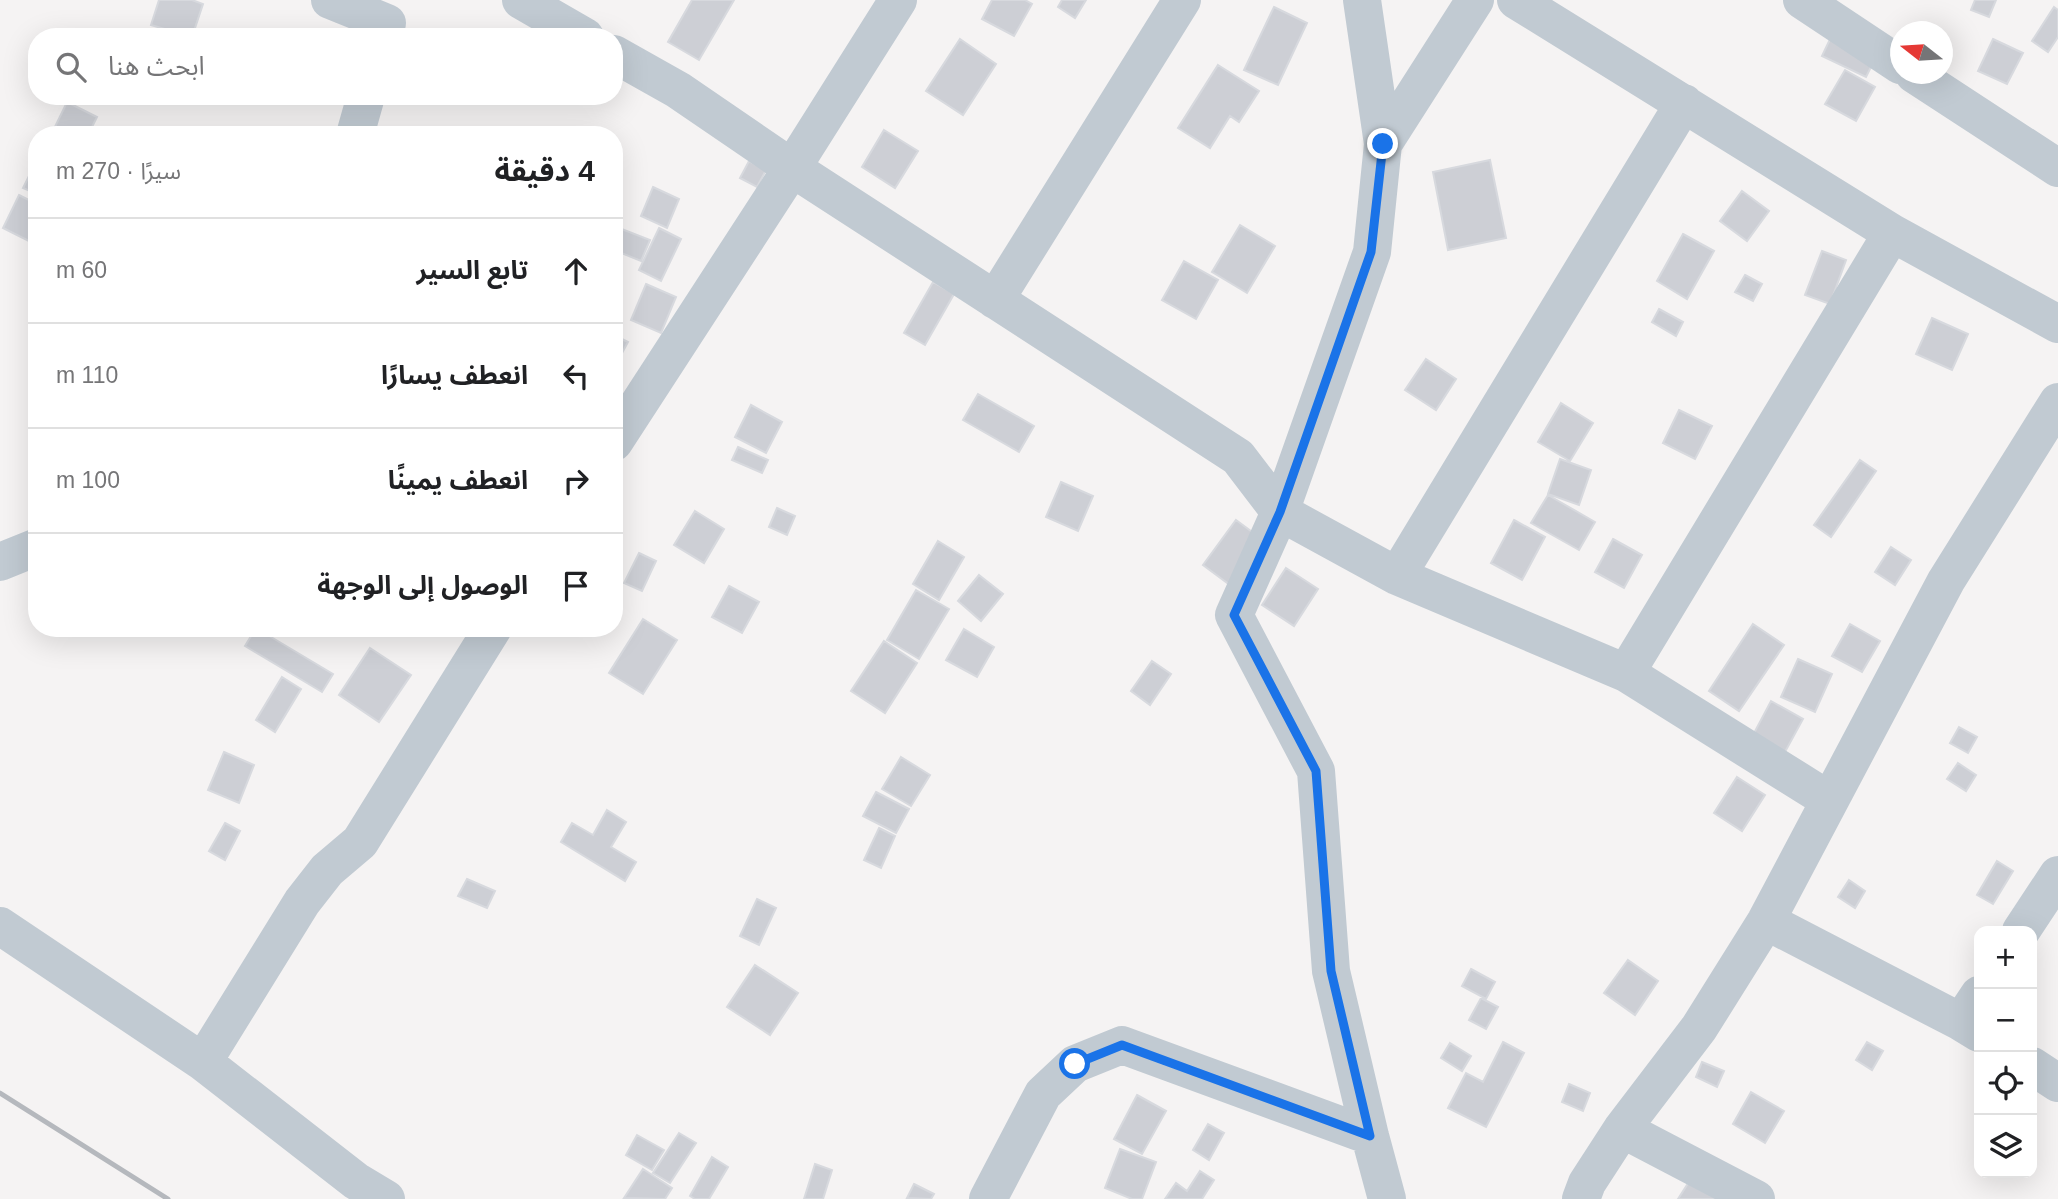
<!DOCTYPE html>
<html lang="ar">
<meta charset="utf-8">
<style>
:root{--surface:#fff;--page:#f2f2f2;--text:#202124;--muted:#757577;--line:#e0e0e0}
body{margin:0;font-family:Helvetica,"Noto Sans Arabic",sans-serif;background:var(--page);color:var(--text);direction:rtl}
.controls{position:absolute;right:21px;bottom:21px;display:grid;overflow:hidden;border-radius:14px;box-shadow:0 7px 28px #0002}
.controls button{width:63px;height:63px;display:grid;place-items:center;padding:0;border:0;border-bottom:2px solid var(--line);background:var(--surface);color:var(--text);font:35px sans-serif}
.compass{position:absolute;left:1890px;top:21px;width:63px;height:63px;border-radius:50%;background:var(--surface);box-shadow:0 7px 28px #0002;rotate:287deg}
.stop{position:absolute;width:21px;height:21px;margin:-16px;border:5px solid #1a73e8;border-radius:50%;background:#fff}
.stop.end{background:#1a73e8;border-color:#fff;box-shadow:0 2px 7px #0008}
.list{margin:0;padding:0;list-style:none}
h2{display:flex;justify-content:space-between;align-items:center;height:91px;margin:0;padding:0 28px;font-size:30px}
h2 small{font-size:23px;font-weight:400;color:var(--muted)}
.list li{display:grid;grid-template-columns:46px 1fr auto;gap:21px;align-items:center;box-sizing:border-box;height:105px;padding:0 28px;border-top:2px solid var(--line)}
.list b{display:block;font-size:26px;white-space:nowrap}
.list em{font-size:23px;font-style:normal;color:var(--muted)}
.icon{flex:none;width:38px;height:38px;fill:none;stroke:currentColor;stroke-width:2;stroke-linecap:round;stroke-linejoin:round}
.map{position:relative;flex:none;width:2058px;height:1199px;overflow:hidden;direction:ltr}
.search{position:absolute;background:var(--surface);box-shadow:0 7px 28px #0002;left:28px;top:28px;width:595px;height:77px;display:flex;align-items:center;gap:18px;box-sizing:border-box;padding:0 24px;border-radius:28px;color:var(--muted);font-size:26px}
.panel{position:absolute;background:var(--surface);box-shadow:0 7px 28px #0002;left:28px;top:126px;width:595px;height:511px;border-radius:28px;direction:rtl}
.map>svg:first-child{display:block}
</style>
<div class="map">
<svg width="2058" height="1199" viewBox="0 0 2058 1199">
<rect width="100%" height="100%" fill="#f5f3f3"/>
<!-- building -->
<path fill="#cdcfd5" stroke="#d7d9de" stroke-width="2" d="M159,0H192L203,4L192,37L151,25Z
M692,0H734L699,60L668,42Z
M992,0H1025L1032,4L1014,36L982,19Z
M1062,0H1086L1075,18L1058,7Z
M1975,0H1996L1989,17L1971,10Z
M1274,7L1307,23L1278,85L1244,70Z
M2054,7L2058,10V37L2048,52L2032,41Z
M1831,37L1875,59L1866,77L1822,56Z
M960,39L996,64L963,115L926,91Z
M1993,39L2023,53L2007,84L1978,71Z
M1218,65L1259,91L1239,122L1230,116L1210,148L1178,128Z
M1845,70L1875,87L1856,121L1825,104Z
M67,102L97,117L88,135H51Z
M884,130L918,151L895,188L862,167Z
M37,160V194L23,188Z
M1490,160L1506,238L1448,250L1433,172Z
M749,161L766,170L757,187L740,178Z
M653,187L679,199L667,228L641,216Z
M1742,191L1769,211L1747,241L1720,221Z
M19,195L37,204V239L35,244L3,228Z
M1240,225L1275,246L1247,293L1212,272Z
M614,226L650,240L641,261L614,250Z
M659,228L681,239L661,281L639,270Z
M1683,234L1714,251L1687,299L1657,281Z
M1822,251L1846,260L1830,304L1805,295Z
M1184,261L1218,280L1196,319L1162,300Z
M1745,275L1762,284L1753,301L1735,292Z
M933,282L954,294L925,345L904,333Z
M646,284L676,297L661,333L631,320Z
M1659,309L1683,322L1676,336L1652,322Z
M1932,318L1968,334L1952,370L1916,354Z
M614,335L628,342L614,368Z
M1426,359L1456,379L1436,410L1405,390Z
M978,394L1034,426L1019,452L963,420Z
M1561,403L1593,423L1570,461L1538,442Z
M751,405L782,422L766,453L735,437Z
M1679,410L1712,426L1695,459L1663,443Z
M738,447L768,460L762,473L732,460Z
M1560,459L1591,470L1579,505L1548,494Z
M1860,460L1876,471L1831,537L1814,525Z
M1061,482L1093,496L1078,531L1046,517Z
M1548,495L1595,522L1579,550L1531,523Z
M777,508L795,516L787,535L769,527Z
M695,511L724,529L704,563L674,545Z
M1236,520L1263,540L1230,585L1203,565Z
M1514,520L1545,537L1522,580L1491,563Z
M1613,539L1642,555L1624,588L1595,572Z
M938,541L964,557L939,600L913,584Z
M1891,547L1911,560L1895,585L1875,572Z
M639,553L656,561L642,591L624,583Z
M1286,568L1318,589L1294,626L1262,605Z
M979,575L1003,594L981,621L958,601Z
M729,586L759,602L742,633L712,617Z
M916,590L949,609L919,659L887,640Z
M643,619L677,640L643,694L609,673Z
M1753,624L1784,645L1739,711L1709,691Z
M1850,624L1880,641L1862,672L1832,656Z
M256,628L333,674L322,692L245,646Z
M964,629L994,647L977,677L946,660Z
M884,641L917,663L885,713L851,691Z
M370,648L411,675L379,722L339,695Z
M1798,659L1832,674L1815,712L1781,697Z
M1152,661L1171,674L1150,705L1131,691Z
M282,677L301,689L275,732L256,720Z
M1771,701L1803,719L1785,752L1753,735Z
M1959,727L1977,737L1968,753L1950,743Z
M224,752L254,765L239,803L208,790Z
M901,757L930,775L911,806L882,789Z
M1958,763L1976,775L1966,791L1947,779Z
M1737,777L1765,795L1742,831L1714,813Z
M876,792L909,809L896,833L863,816Z
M607,810L626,822L611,847L636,862L625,881L561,842L572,823L593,835Z
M225,823L240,831L225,860L209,851Z
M879,828L895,836L881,868L864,860Z
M1997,861L2013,871L1993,904L1977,895Z
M467,879L495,891L487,908L458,896Z
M1849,880L1865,891L1855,908L1838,897Z
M757,899L776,908L759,945L740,936Z
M1628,960L1658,981L1635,1015L1604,993Z
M755,965L798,993L770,1035L727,1007Z
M1471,969L1495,982L1486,999L1462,986Z
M1481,998L1498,1007L1486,1029L1469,1020Z
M1503,1042L1524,1053L1486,1127L1448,1108L1466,1073L1483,1082Z
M1867,1042L1883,1051L1872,1070L1856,1060Z
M1450,1043L1471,1056L1462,1071L1441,1058Z
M1702,1062L1724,1071L1717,1087L1696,1077Z
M1569,1084L1590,1093L1583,1111L1562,1102Z
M1751,1092L1784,1111L1765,1143L1733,1124Z
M1137,1095L1166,1111L1142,1154L1114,1139Z
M1208,1124L1224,1133L1209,1160L1193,1150Z
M679,1133L696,1143L670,1183L653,1173Z
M637,1135L664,1150L652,1170L626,1155Z
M1120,1149L1156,1162L1142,1199H1132L1105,1188Z
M712,1157L728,1167L709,1199H695L690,1196Z
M815,1164L832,1170L823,1199H804Z
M643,1169L672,1188L665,1199L624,1198Z
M1200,1171L1214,1180L1202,1199H1165L1176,1183L1187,1191Z
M1694,1174L1728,1199H1678Z
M914,1184L934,1194L931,1199L907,1198Z"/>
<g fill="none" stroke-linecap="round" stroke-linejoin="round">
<!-- minor -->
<path stroke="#c1cad2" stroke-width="38" d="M330,0L387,23
M521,0L585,37
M1362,0L1383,144L1372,252L1280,512L1397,576L1626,673L1829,800
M1516,0L1892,233L2058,324
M1802,0L1900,65
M614,54L678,90L792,168L1238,457L1280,512L1234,615L1316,771L1331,971L1370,1136L1387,1199
M1914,74L2058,168
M355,135L366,96
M1383,144L1475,0
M995,300L1182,0
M614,442L792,168L898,0
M0,562L37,547
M1397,576L1684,103
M1626,673L1892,233
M1766,921L1961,1022L1979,1033
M0,926L203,1062L356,1181L386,1199
M2021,931L2058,875
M1961,1022L1979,995
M203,1062L302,902L327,870L360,842L493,628
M2032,1066L2058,1083
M1622,1129L1756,1199
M988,1199L1043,1094L1075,1064L1122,1045L1370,1136
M1581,1199L1587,1183L1622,1129L1699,1028L1766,921L1946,581L2058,402"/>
<!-- rail -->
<path stroke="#b5b8bd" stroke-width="5" d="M0,1093L168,1199"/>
</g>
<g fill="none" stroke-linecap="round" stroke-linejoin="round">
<!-- route -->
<path stroke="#1a73e8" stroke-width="9" d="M1075,1064L1122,1045L1370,1136L1331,971L1316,771L1234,615L1280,512L1371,252L1383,144"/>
</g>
</svg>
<div class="controls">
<button>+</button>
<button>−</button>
<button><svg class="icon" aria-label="locate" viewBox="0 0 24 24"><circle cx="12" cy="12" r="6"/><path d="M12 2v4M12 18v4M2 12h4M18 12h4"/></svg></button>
<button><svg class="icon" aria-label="layers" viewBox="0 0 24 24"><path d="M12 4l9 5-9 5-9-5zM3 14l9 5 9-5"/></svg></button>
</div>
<svg class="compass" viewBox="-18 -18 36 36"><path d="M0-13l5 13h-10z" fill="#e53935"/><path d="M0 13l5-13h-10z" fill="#757577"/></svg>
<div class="stop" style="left:1075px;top:1064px"></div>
<div class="stop end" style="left:1383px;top:144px"></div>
<div class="search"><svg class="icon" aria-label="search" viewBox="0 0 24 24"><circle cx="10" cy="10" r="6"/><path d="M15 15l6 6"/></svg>ابحث هنا</div>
<section class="panel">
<h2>4 دقيقة<small>سيرًا · 270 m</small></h2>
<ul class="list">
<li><svg class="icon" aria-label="ahead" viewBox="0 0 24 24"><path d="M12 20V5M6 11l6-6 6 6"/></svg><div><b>تابع السير</b></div><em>60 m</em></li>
<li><svg class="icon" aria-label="left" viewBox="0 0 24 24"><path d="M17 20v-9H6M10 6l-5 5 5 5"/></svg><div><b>انعطف يسارًا</b></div><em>110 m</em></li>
<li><svg class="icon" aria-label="right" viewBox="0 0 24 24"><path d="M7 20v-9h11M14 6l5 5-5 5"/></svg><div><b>انعطف يمينًا</b></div><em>100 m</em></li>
<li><svg class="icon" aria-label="arrive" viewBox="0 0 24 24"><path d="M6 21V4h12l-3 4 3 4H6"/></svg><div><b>الوصول إلى الوجهة</b></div></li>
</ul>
</section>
</div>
